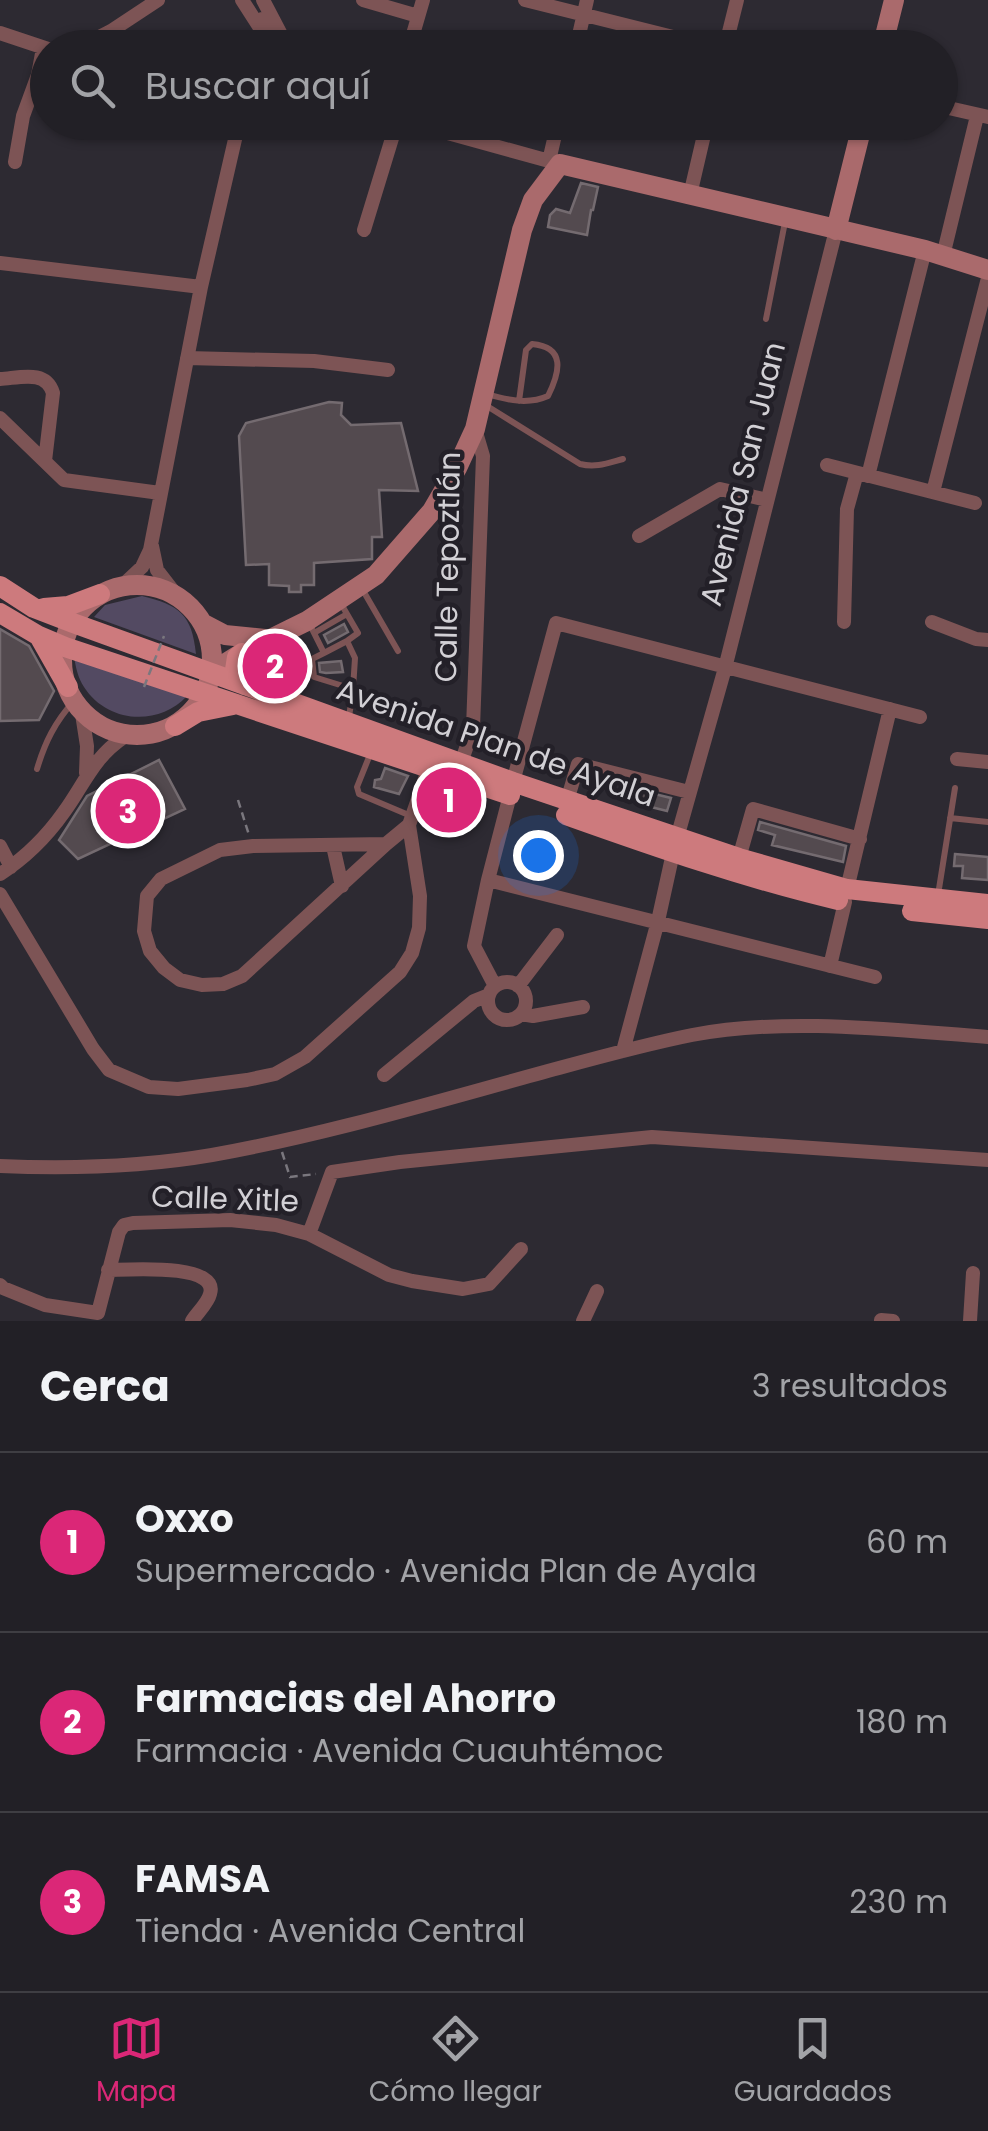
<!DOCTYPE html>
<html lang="es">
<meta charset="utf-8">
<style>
:root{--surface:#222026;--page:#2e2d32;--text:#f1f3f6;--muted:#a2a3a7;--line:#3f3e43;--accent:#db2777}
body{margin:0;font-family:Poppins,sans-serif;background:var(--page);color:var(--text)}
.you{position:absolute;left:538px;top:855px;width:35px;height:35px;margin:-25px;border:8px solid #fff;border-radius:50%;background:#1a73e8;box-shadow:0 0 0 15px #1a73e833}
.badge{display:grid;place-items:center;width:65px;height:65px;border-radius:50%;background:var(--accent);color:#fff;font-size:32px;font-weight:700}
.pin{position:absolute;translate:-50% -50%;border:5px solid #fff;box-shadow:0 2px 10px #0006}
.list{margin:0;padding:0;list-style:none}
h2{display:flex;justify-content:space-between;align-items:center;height:130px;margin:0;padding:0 40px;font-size:42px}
h2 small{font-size:32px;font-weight:400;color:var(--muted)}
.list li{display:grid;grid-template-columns:65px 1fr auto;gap:30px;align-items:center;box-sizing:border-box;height:180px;padding:0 40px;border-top:2px solid var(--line)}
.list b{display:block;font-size:38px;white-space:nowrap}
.list p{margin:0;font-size:32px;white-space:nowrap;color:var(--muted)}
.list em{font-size:32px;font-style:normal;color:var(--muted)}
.icon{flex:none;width:55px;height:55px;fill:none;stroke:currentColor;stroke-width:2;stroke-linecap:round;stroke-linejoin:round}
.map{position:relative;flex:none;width:988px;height:1321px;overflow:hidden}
.search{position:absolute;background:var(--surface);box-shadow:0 2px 8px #0004;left:30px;right:30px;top:30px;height:110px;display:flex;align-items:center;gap:25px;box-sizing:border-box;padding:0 35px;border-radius:55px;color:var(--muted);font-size:38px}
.sheet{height:670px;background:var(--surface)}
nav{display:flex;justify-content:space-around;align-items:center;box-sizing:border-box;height:140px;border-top:2px solid var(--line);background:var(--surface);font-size:28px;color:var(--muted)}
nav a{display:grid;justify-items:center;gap:5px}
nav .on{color:var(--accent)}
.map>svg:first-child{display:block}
</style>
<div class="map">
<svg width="988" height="1321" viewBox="0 0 988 1321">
<rect width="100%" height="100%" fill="#2d2a32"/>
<!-- green -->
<path fill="#534a62" d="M142,596C179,605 192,614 196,654L94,617L105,605Z
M74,657L187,696C158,727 107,723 84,687C78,678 76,668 74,657Z"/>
<!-- building -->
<path fill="#534a4f" stroke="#746b70" stroke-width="2.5" d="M581,183L598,187L593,210H591L587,235L548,227L550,215L556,209L570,213Z
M329,402L342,403L341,415L351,425L401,423L418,491L379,490L382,537H372V559L314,563V585H301V592H289V586L269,585V564L246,565L239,436L246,423Z
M344,624L348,632L328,643L324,635Z
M0,629L29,646L54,691L39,720L0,721Z
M293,652V663L286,667H293L292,675L285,678L263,677L255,674V671H258L256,661L274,653Z
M341,661L343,672L326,673L320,672L319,663Z
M159,760L185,809L78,859L59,840L87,796Z
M385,768L408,776L399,794L374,787L375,780L381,779Z
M642,791L671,798L667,811L639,804Z
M441,796L466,798L464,811L440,809Z
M760,822L846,846L843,862L772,845L775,835L758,830Z
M955,854L988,857V880L962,878L963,866H954Z"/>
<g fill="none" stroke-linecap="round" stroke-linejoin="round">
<!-- path -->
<path stroke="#7a777e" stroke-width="2.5" stroke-dasharray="8 5" stroke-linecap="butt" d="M238,800L249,835
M282,1152L290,1177L316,1174"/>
<!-- lane -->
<path stroke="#7d5455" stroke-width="6" d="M766,319L785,222
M487,394C507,400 528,405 548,396C560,372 566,347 532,344L526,350L519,401
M487,406L580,464C596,468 608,463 623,459
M361,587L398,651
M340,602L358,633L347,641L355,658L353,689
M309,623L314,633L347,614
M314,633L324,653L347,641
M324,653L312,659L314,677L353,689L349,717
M371,752L357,787L359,794L411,816
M37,769C45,742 55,722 74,701
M950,818L988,822
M938,895L955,788"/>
<!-- street -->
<path stroke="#7d5455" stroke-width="14" d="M242,0L260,28L286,45
M263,0L286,44
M363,0L418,16
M525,0L717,48
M0,33L48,49
M78,48L111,31L158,0
M256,48L262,19
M409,48L423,0
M576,48L587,0
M725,48L737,0
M940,106L988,117
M408,122L560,164
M549,161L558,122
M15,162L23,116L38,75L43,48
M690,195L707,122
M364,230L397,122
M943,256L977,116
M0,263L201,287
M187,358L314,361L388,370
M0,379C19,378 46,369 53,393L45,461
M0,418L64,480L160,493
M827,465L975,503
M868,476L925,250
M933,492L988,278
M639,536L720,489L767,500
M152,546L157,570L174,592
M125,583L142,567L150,550L201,287L239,122
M844,622L847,509L857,473
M932,622L976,639L988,640
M82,714L87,746L86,773
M957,759L988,762
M461,763L473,728L483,456L475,429
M513,782L556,623L920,717
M567,801L578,764L689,792
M677,838L725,668L836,230
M386,844L242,976L223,984L202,985L180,980L164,968L150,951L144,931L147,896L161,879L220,850L253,846L386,844L409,825
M0,846L11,867
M333,846L342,886
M739,858L753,809L860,839
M0,874C25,858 47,836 64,812C85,783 93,758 124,737
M488,880L875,977
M847,889L890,709
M0,894L93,1049L109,1070L149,1087L178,1089L247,1080L275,1074L305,1057L400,972L412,953L419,928L420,896L409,825L429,767
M830,966L845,902
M488 1001a19 19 0 1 1 38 0a19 19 0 1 1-38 0Z
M495,986L474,946L488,880L510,795
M518,986L557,935
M521,1014L533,1016L583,1007
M623,1051L658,921L673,853
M384,1075L474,1001L489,995
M0,1166C71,1169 142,1167 212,1155C330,1134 444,1099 559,1068C603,1056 647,1044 692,1035C788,1017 892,1030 988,1037
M309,1234L332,1172L400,1162L652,1137L988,1160
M108,1270C124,1270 220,1262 210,1294C208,1303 197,1313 192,1321
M0,1285L3,1288L45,1305L98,1313L119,1232L124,1225L133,1223L230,1220L276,1225L309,1234L389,1275L412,1281L463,1289L489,1284L521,1249
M881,1320L893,1321
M583,1321L597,1291
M970,1321L973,1273"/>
<!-- secondary -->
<path stroke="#aa6a6c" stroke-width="20" d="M882,48L894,0
M836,230L863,122
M62 660a75 75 0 1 1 150 0a75 75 0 1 1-150 0Z
M204,624L225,635L265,639
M210,673L242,653L307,621L376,575L432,511L457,468L475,429L522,230L533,200L560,164L925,250L988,270"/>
<!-- primary -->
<path stroke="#cd7a7d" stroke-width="20" d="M0,586L34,608L73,623L513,782L739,858L847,889L988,904
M44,608L68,606L100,594
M0,613L39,636L65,647L510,795
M39,636L68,687
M242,653L237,657L235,670L244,685
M175,726L198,712L233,705
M566,815C656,847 745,878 838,900
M912,911L988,919"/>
<!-- path-bridge -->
<path stroke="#7a777e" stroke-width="2.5" stroke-dasharray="8 5" stroke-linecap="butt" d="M144,687L164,636"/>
</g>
<g text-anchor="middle" stroke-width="9" stroke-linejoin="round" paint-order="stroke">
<!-- street labels -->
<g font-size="30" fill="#d2d0d5" stroke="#232028">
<text transform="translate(743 474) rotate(-76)" y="10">Avenida San Juan</text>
<text transform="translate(448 567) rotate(-89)" y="10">Calle Tepoztlán</text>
<text transform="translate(496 743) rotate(19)" y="10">Avenida Plan de Ayala</text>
<text transform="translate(225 1199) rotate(2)" y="10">Calle Xitle</text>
</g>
</g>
</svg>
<div class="you"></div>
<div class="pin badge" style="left:449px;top:800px">1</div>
<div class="pin badge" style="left:275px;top:666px">2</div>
<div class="pin badge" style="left:128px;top:811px">3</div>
<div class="search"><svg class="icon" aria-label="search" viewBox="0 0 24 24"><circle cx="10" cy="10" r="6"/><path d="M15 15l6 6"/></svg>Buscar aquí</div>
</div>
<section class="sheet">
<h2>Cerca<small>3 resultados</small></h2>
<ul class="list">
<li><span class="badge">1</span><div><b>Oxxo</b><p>Supermercado · Avenida Plan de Ayala</p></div><em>60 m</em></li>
<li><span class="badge">2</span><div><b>Farmacias del Ahorro</b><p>Farmacia · Avenida Cuauhtémoc</p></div><em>180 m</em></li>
<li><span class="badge">3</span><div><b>FAMSA</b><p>Tienda · Avenida Central</p></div><em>230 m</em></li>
</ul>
</section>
<nav>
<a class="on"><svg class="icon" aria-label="map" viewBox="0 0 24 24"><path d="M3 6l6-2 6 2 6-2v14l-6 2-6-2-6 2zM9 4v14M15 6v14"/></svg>Mapa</a>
<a><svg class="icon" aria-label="directions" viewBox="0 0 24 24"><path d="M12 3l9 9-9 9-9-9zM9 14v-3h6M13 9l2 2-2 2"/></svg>Cómo llegar</a>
<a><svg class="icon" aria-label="saved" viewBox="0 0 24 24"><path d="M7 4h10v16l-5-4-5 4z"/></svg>Guardados</a>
</nav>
